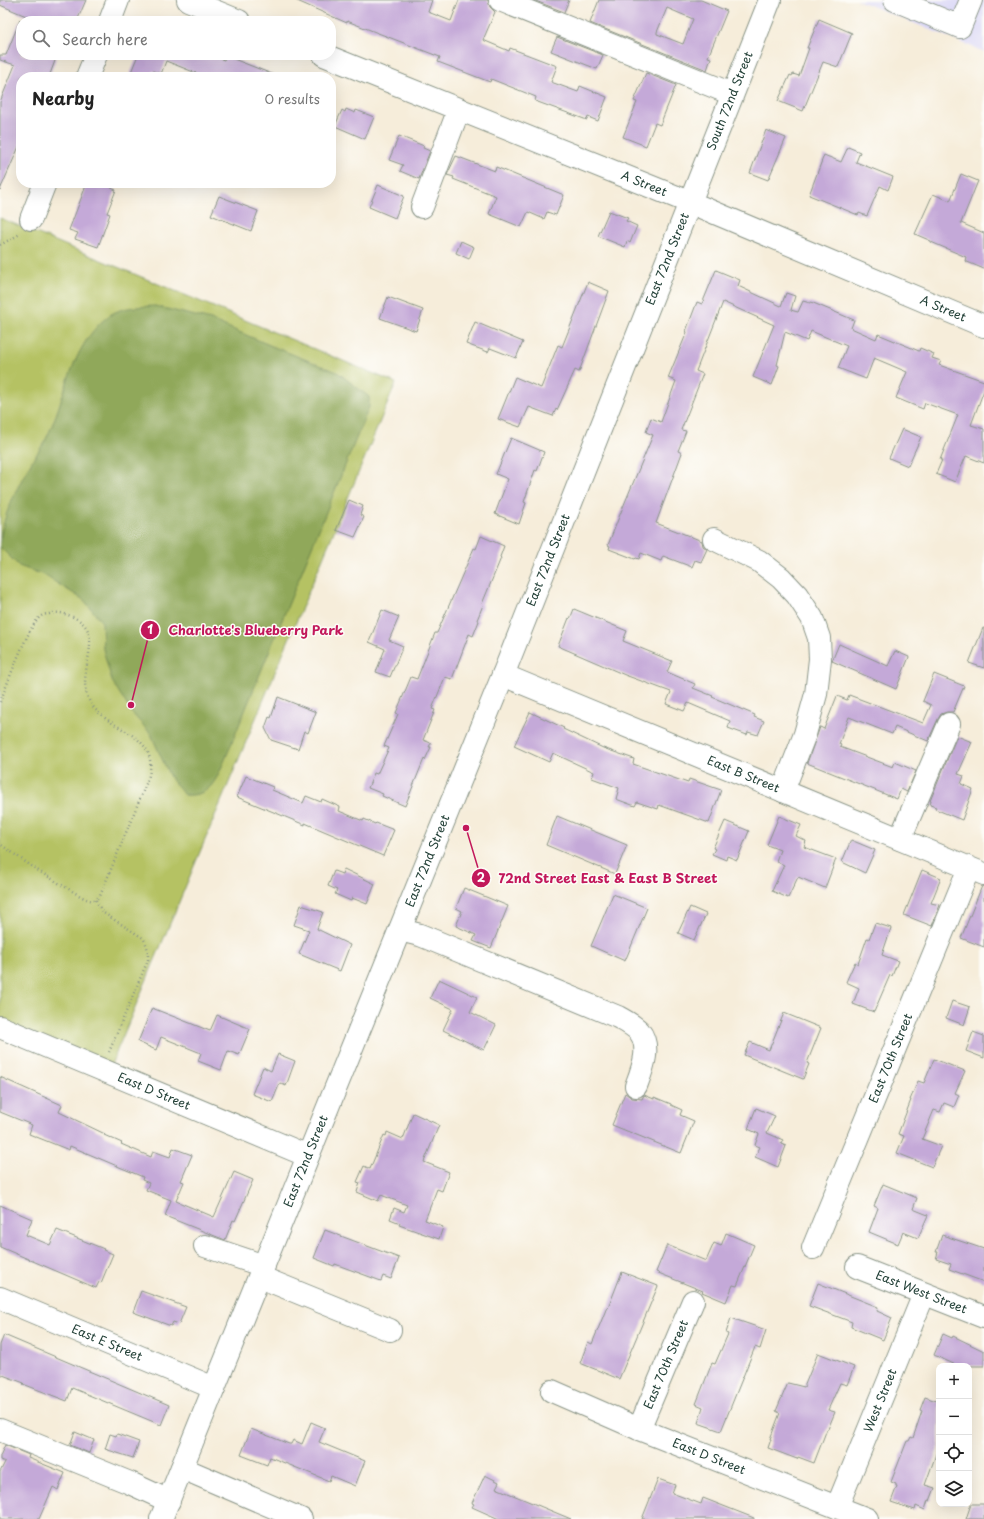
<!DOCTYPE html>
<meta charset="utf-8">
<style>
:root{--surface:#fff;--page:#f6f6f6;--text:#222;--muted:#767676;--line:#e0e0e0}
body{margin:0;font-family:"Playpen Sans",sans-serif;background:var(--page);color:var(--text)}
.controls{position:absolute;right:12px;bottom:12px;display:grid;overflow:hidden;border-radius:8px;box-shadow:0 4px 16px #0002}
.controls button{width:36px;height:36px;display:grid;place-items:center;padding:0;border:0;border-bottom:1px solid var(--line);background:var(--surface);color:var(--text);font:20px sans-serif}
.list{margin:0;padding:0;list-style:none}
h2{display:flex;justify-content:space-between;align-items:center;height:52px;margin:0;padding:0 16px;font-size:17px}
h2 small{font-size:13px;font-weight:400;color:var(--muted)}
.icon{flex:none;width:22px;height:22px;fill:none;stroke:currentColor;stroke-width:2;stroke-linecap:round;stroke-linejoin:round}
.map{position:relative;flex:none;width:984px;height:1519px;overflow:hidden}
.search{position:absolute;background:var(--surface);box-shadow:0 4px 16px #0002;left:16px;top:16px;width:320px;height:44px;display:flex;align-items:center;gap:10px;box-sizing:border-box;padding:0 14px;border-radius:16px;color:var(--muted);font-size:15px}
.panel{position:absolute;background:var(--surface);box-shadow:0 4px 16px #0002;left:16px;top:72px;width:320px;height:116px;border-radius:16px}
.map>svg:first-child{display:block}
</style>
<div class="map">
<svg width="984" height="1519" viewBox="0 0 984 1519">
<rect width="100%" height="100%" fill="#fdfcf7"/>
<filter id="ink" filterUnits="userSpaceOnUse"><feTurbulence type="fractalNoise" baseFrequency=".025" numOctaves="2"/><feDisplacementMap in="SourceGraphic" scale="8" xChannelSelector="R" yChannelSelector="G"/><feConvolveMatrix kernelMatrix="1 2 1 2 8 2 1 2 1" color-interpolation-filters="sRGB"/></filter>
<filter id="wash" filterUnits="userSpaceOnUse"><feTurbulence type="fractalNoise" baseFrequency=".012" numOctaves="4" result="noise"/><feDisplacementMap in="SourceGraphic" scale="16" xChannelSelector="R" yChannelSelector="G"/><feGaussianBlur stdDeviation="0.9" result="paint"/><feColorMatrix in="noise" values="0 0 0 0 0 0 0 0 0 0 0 0 0 0 0 0 0 1.4 0 .05"/><feComposite in="paint" operator="in"/></filter>
<g filter="url(#wash)">
<rect width="100%" height="100%" fill="#f6edda"/>
<!-- built -->
<path fill="#d9d6f7" d="M857,0H984V52L970,46Z"/>
<!-- green -->
<path fill="#b5c264" stroke="#6a804c" d="M0,218L396,383L108,1072L0,1027Z"/>
<!-- forest -->
<path fill="#90a85a" stroke="#587247" d="M155,306L211,320L274,347L337,372L369,397V407L226,757C216,779 212,797 184,795L170,777L151,734L132,713L112,681L103,649L102,622L84,600L44,575L19,566L0,547C0,521 16,490 28,468C33,458 41,449 46,439C66,399 69,349 106,318C120,306 138,307 155,306Z"/>
<g id="blocks">
<!-- building -->
<path fill="#c4a9d8" fill-rule="evenodd" d="M0,0H86L77,21H38L0,5Z
M295,0H432L428,12L451,21L459,0H488L490,7L495,12L483,40L509,51L510,48L557,66L551,82L578,92L580,86L607,97L598,121L588,117L587,120L535,101L536,97L491,79L490,82L438,62L440,57L347,21V23Z
M533,0H569L564,12Z
M599,0H701L727,11L708,57L711,58L707,70L590,23ZM667,8L693,19L683,44L657,34V32Z
M819,19L852,33L838,67L823,62L803,111L778,101L790,75L792,76L793,74L799,76L809,48H807Z
M20,20L21,55H48L56,58L49,77H21V142L0,190V102L15,65L0,60V55H6Z
M557,37L603,55L597,69L551,51Z
M138,55H211L224,60L226,56L277,76L206,77L166,61L161,74L153,71L150,77H129Z
M646,73L676,85L660,125L655,123L646,146L623,137L637,102L634,101Z
M346,109L355,113L356,110L374,117L365,139L335,126L342,110L345,112Z
M766,130L786,138L768,180L750,173Z
M399,136L424,146L423,148L430,151L419,179L400,171L403,165L389,160Z
M848,147L860,152L856,162L893,177L888,190L880,186L867,216L859,213L858,215L809,195L824,155L841,162Z
M456,156L495,171L496,167L564,195L556,215L547,212L544,219L528,212L521,227L489,214L496,196L453,179L454,177L447,175Z
M961,174L978,181L961,223L984,233V269L965,261L966,257L931,242V241L915,234L933,194L950,201Z
M87,183H112L111,188L116,190L107,213L110,214L98,247L75,239L78,233L69,230Z
M378,185L404,196L395,218L369,207Z
M219,196L258,211L251,231L211,215Z
M609,211L628,218L626,221L637,226L630,243L627,241L625,247L598,236Z
M461,241L474,247L469,259L456,253Z
M716,270L740,280L738,286L781,306L786,293L795,296L791,310L794,311L798,312L803,301L810,303L811,302L854,320L851,328L876,339L878,334L919,351L920,348L934,354L932,358L941,361L939,365L984,381V390L971,425L984,429V463L966,456L955,482L936,474L942,460H940L958,415L925,403L923,409L896,398L907,372L874,358L866,379L838,368L847,346L811,331L807,341L785,332L777,365L779,366L772,385L753,377L774,325L723,302L696,371L703,374L681,430L686,431L678,451L682,453L656,523L702,541L703,546L707,549L701,562L695,560L692,567L663,556L661,561L641,553L639,559L636,558L635,559L609,549L610,546L608,545L621,512L653,435L646,432L651,418L661,422L676,381L668,378L687,332L686,331L697,302L702,304Z
M588,282L609,291L579,372L575,370L557,410L556,409L553,416L529,407L520,427L498,419L515,377L541,388L558,345L562,347Z
M388,297L423,310L416,331L380,318Z
M475,322L523,342L516,358L490,348L488,352L466,344Z
M902,429L921,437L908,466L889,458Z
M511,438L544,452L537,471L535,470L524,502L526,503L519,524L495,514L508,479L496,474Z
M349,500L363,506L360,515L364,517L355,537L336,530Z
M481,536L504,546L500,557L501,558L482,604L483,605L477,620L479,621L473,636L469,634L452,679L445,677L432,709L435,710L423,740L431,743L429,747H431L425,760L424,759L405,806L382,796L383,794L368,788L374,773L377,774L389,748L384,746L398,714L396,713L411,677L417,679L435,633H437L474,548L476,549Z
M574,609L627,631L623,641L672,661L667,672L695,684L693,688L713,696L712,697L755,715L754,717L764,721L758,735L748,732L747,735L728,728L730,721L688,703L684,711L666,704L671,692L625,675L558,646L569,618L570,619Z
M382,610L399,617L389,640L403,646L390,677L376,672L385,649L369,642Z
M983,628H984V668L969,663Z
M839,644L888,666L895,651L909,657L896,689L832,661Z
M934,674L964,686L953,712H947L941,714L938,719L928,741L895,727L892,734L849,717L839,744L841,745L840,747L893,767L895,762L916,771L907,792L901,789L897,799L807,763L820,727L824,729L837,696L847,700L849,695L923,723L931,705L923,701Z
M278,697L316,712L308,733L304,731L298,749L271,740L265,728L269,717L271,718Z
M530,712L564,728L563,729L603,748L634,759L633,764L688,783L689,779L721,790L709,823L659,805L658,809L637,802L635,806L616,799L619,788L592,778L594,772L553,753L549,762L514,746Z
M957,736L972,742L958,774L964,776L961,784L973,789L962,820L935,809L936,807L930,805L931,801H930Z
M246,776L273,787L272,790L303,803L306,796L321,802L322,799L340,807L339,811L363,821L364,819L375,824L376,823L394,830L383,856L305,823V825L237,797Z
M557,816L627,845L615,874L546,845Z
M779,816L801,825L796,836L806,841L804,847L836,859L825,888L798,877L788,898L772,891L784,865L776,861L780,850L767,845Z
M725,821L749,831L737,860L727,856L726,860L712,854L715,849L713,848Z
M851,840L875,850L865,873L842,862Z
M344,869L375,884L367,904L352,898L351,901L335,894L337,890L328,886L334,871L342,874Z
M922,870L941,878L931,903L940,905L932,926L904,915Z
M982,886H984V947L961,938Z
M464,888L508,906L491,948L473,941L476,935L456,926L462,911L456,908Z
M613,894L647,908L625,961L591,946Z
M301,905L323,912L317,929L350,945L340,971L299,954L309,930L294,925Z
M690,907L706,914L694,940L678,933Z
M875,923L891,928L882,955L898,961L892,976L890,975L874,1012L853,1004L859,988L846,982L855,962L858,964L867,938L869,939Z
M439,979L477,997L470,1012L496,1025L484,1050L443,1030L453,1009L430,998Z
M952,1001L970,1007L964,1025L946,1018Z
M152,1008L210,1031L217,1015L250,1029L239,1055L228,1051L221,1070L198,1061L201,1053L161,1037L156,1050L138,1042Z
M784,1013L821,1028L807,1063L809,1064L803,1079L744,1055L750,1042L769,1050Z
M973,1032L984,1036V1058L966,1051Z
M278,1054L295,1061L286,1086L280,1083L272,1102L252,1094L263,1067L271,1071Z
M934,1059L965,1071L955,1093L959,1095L954,1107L944,1103L940,1112L934,1110L922,1139L941,1146L932,1167L897,1153L904,1136L898,1134L911,1100H910L918,1081L924,1083Z
M0,1077L62,1105L59,1112L105,1134L104,1135L122,1143L121,1144L151,1157L153,1151L170,1157L173,1148L192,1155L181,1181L184,1182L176,1201L214,1217L234,1172L253,1180L235,1221L233,1220L225,1240L165,1216L171,1200L146,1190L149,1183L142,1180L143,1177L70,1146L69,1150L29,1134L32,1125L0,1112Z
M625,1093L632,1098L642,1099L644,1095L654,1099V1097L671,1104V1105L682,1110L680,1115L694,1121L681,1153L612,1125Z
M756,1108L775,1116L767,1133L783,1140L781,1144L786,1146L778,1167L755,1157L760,1147L755,1145L759,1134L748,1129Z
M413,1113L439,1125L424,1162L449,1172L442,1191L437,1189L425,1220L443,1227L439,1239L399,1225L400,1223L390,1219L394,1208L404,1212L407,1205L381,1195L378,1201L357,1192L360,1183L357,1182L364,1166L370,1169L384,1135L386,1136L387,1132L403,1139Z
M883,1184L917,1198L913,1209L928,1215L918,1238L903,1232L898,1244L869,1232L878,1208L874,1206Z
M0,1205L32,1219L26,1235L50,1245L57,1230L104,1249L103,1250L113,1254L101,1283L99,1282L96,1288L0,1247Z
M325,1230L399,1258L391,1279L383,1276L381,1281L335,1264L334,1266L314,1258Z
M726,1233L754,1245L737,1286L733,1285L726,1302L702,1292L703,1291L656,1272L667,1245L706,1261L714,1243L721,1246Z
M942,1235L984,1249V1282L949,1269L951,1264L936,1259L938,1252H936Z
M622,1272L658,1286L619,1379L580,1363L588,1342L592,1344L607,1307L608,1308Z
M818,1283L878,1307L877,1311L892,1318L883,1340L851,1327L852,1322L809,1306Z
M141,1291L186,1307L179,1324L173,1322L171,1326L133,1312Z
M731,1318L766,1330L760,1349L755,1347L721,1431L698,1423L703,1407L696,1404L712,1363L715,1364L728,1334L726,1333Z
M943,1334L952,1338L953,1336L984,1351V1366H958L934,1355Z
M4,1335L169,1405L161,1425L72,1388L67,1401L23,1384L24,1383L0,1374V1345Z
M818,1353L854,1367L847,1385L840,1383L828,1410L835,1412L828,1429H827L814,1463L798,1457L797,1459L768,1448L771,1439H770L780,1413L776,1411L788,1383L804,1387Z
M925,1397L939,1402V1446L925,1485L935,1488L930,1501L928,1500L925,1510L916,1506L915,1510L891,1502L897,1486H896V1484L891,1482L907,1441H909L911,1437L913,1438L922,1411L920,1410Z
M311,1422L325,1428L319,1442L365,1461L355,1486L331,1476L329,1481L270,1457L267,1465L241,1455L251,1429L289,1444H291L293,1440L302,1444Z
M75,1432L94,1440L89,1453L70,1445Z
M110,1434L116,1436L117,1434L139,1442L133,1458L105,1449Z
M5,1445L29,1455L28,1458L65,1473L58,1490L53,1487L39,1519H0V1472L5,1462L0,1460V1456Z
M485,1475L499,1482L496,1488L571,1519H499L472,1507L474,1504L472,1503Z
M658,1479L675,1485L672,1493L701,1504L703,1498L754,1518V1519H642Z
M971,1504H984V1519H966Z"/>
</g>
</g>
<g filter="url(#ink)">
<use href="#blocks" fill-opacity="0" stroke="#8a9587" stroke-width="1"/>
<g fill="none" stroke-linecap="round" stroke-linejoin="round">
<!-- minor casing -->
<g stroke="#8a9587" stroke-width="24">
<g id="minor">
<path d="M188,0L239,21"/>
<path d="M500,0L732,94"/>
<path d="M895,0L960,27L971,0"/>
<path d="M110,21L118,0"/>
<path id="s1" d="M324,55L689,202L984,326"/>
<path d="M87,77L96,55"/>
<path d="M422,207L459,109"/>
<path d="M31,219L45,183"/>
<path d="M714,539L759,561L781,578L797,595L812,618L819,638L820,659L816,694L805,734L783,791"/>
<path id="s2" d="M503,675L984,874"/>
<path d="M900,839L949,724"/>
<path d="M400,930L420,935L442,944L618,1017C625,1021 633,1025 639,1031C652,1047 642,1070 636,1086"/>
<path id="s3" d="M0,1027L308,1156"/>
<path d="M205,1246L264,1266"/>
<path id="s4" d="M813,1248L969,868"/>
<path id="s5" d="M857,1267L984,1317"/>
<path d="M260,1277L390,1330"/>
<path id="s6" d="M0,1298L214,1388"/>
<path id="s7" d="M552,1391L639,1429L867,1519"/>
<path id="s8" d="M639,1429L693,1301"/>
<path d="M0,1430L130,1483L169,1501"/>
<path d="M182,1468L301,1519"/>
<path id="s9" d="M837,1507L924,1294"/>
</g>
</g>
<!-- major casing -->
<g stroke="#8a9587" stroke-width="24">
<g id="major">
<path id="s10" d="M161,1519L503,675L770,0"/>
</g>
</g>
<!-- path -->
<path stroke="#8a9587" stroke-width="2.5" stroke-dasharray="1 3" stroke-linecap="butt" d="M0,245L20,234
M0,702C7,685 28,626 40,617C42,615 46,614 49,614C58,611 67,614 75,618C107,634 76,670 88,698C103,733 163,730 148,779L100,896C93,902 90,901 82,897L37,870L0,844
M96,900L102,912L143,938C148,946 148,951 148,960L109,1052"/>
<!-- minor -->
<use href="#minor" stroke="#fff" stroke-width="22"/>
<!-- major -->
<use href="#major" stroke="#fff" stroke-width="22"/>
</g>
</g>
<g text-anchor="middle" stroke-width="3" stroke-linejoin="round" paint-order="stroke">
<!-- street labels -->
<g font-size="12" fill="#1f3d34" stroke="#fdfcf7">
<text dy="4" stroke="none"><textPath href="#s10" startOffset="1528">South 72nd Street</textPath></text>
<text dy="4" stroke="none"><textPath href="#s1" startOffset="345">A Street</textPath></text>
<text dy="4" stroke="none"><textPath href="#s10" startOffset="1358">East 72nd Street</textPath></text>
<text dy="4" stroke="none"><textPath href="#s1" startOffset="669">A Street</textPath></text>
<text dy="4" stroke="none"><textPath href="#s10" startOffset="1034">East 72nd Street</textPath></text>
<text dy="4" stroke="none"><textPath href="#s2" startOffset="260">East B Street</textPath></text>
<text dy="4" stroke="none"><textPath href="#s10" startOffset="710">East 72nd Street</textPath></text>
<text dy="4" stroke="none"><textPath href="#s4" startOffset="205">East 70th Street</textPath></text>
<text dy="4" stroke="none"><textPath href="#s3" startOffset="167">East D Street</textPath></text>
<text dy="4" stroke="none"><textPath href="#s10" startOffset="386">East 72nd Street</textPath></text>
<text dy="4" stroke="none"><textPath href="#s5" startOffset="69">East West Street</textPath></text>
<text dy="4" stroke="none"><textPath href="#s6" startOffset="116">East E Street</textPath></text>
<text dy="4" stroke="none"><textPath href="#s8" startOffset="70">East 70th Street</textPath></text>
<text dy="4" stroke="none"><textPath href="#s9" startOffset="115">West Street</textPath></text>
<text dy="4" stroke="none"><textPath href="#s7" startOffset="170">East D Street</textPath></text>
</g>
</g>
<!-- callouts -->
<path fill="none" stroke="#c2185b" stroke-width="1.5" d="M131 705L150 630M466 828L481 878"/>
<g fill="#c2185b" stroke="#fdfcf7" stroke-width="1.5">
<circle cx="131" cy="705" r="4"/>
<circle cx="466" cy="828" r="4"/>
<circle cx="150" cy="630" r="10"/>
<circle cx="481" cy="878" r="10"/>
</g>
<g font-size="12" text-anchor="middle" font-weight="bold" fill="#fff">
<text x="150" y="634">1</text>
<text x="481" y="882">2</text>
</g>
<g font-size="13" text-anchor="middle" font-weight="bold" fill="#c2185b" stroke="#fdfcf7" stroke-width="3" stroke-linejoin="round" paint-order="stroke">
<text x="256" y="635">Charlotte's Blueberry Park</text>
<text x="608" y="883">72nd Street East &amp; East B Street</text>
</g>
</svg>
<div class="controls">
<button>+</button>
<button>−</button>
<button><svg class="icon" aria-label="locate" viewBox="0 0 24 24"><circle cx="12" cy="12" r="6"/><path d="M12 2v4M12 18v4M2 12h4M18 12h4"/></svg></button>
<button><svg class="icon" aria-label="layers" viewBox="0 0 24 24"><path d="M12 4l9 5-9 5-9-5zM3 14l9 5 9-5"/></svg></button>
</div>
<div class="search"><svg class="icon" aria-label="search" viewBox="0 0 24 24"><circle cx="10" cy="10" r="6"/><path d="M15 15l6 6"/></svg>Search here</div>
<section class="panel">
<h2>Nearby<small>0 results</small></h2>
<ul class="list">
</ul>
</section>
</div>
